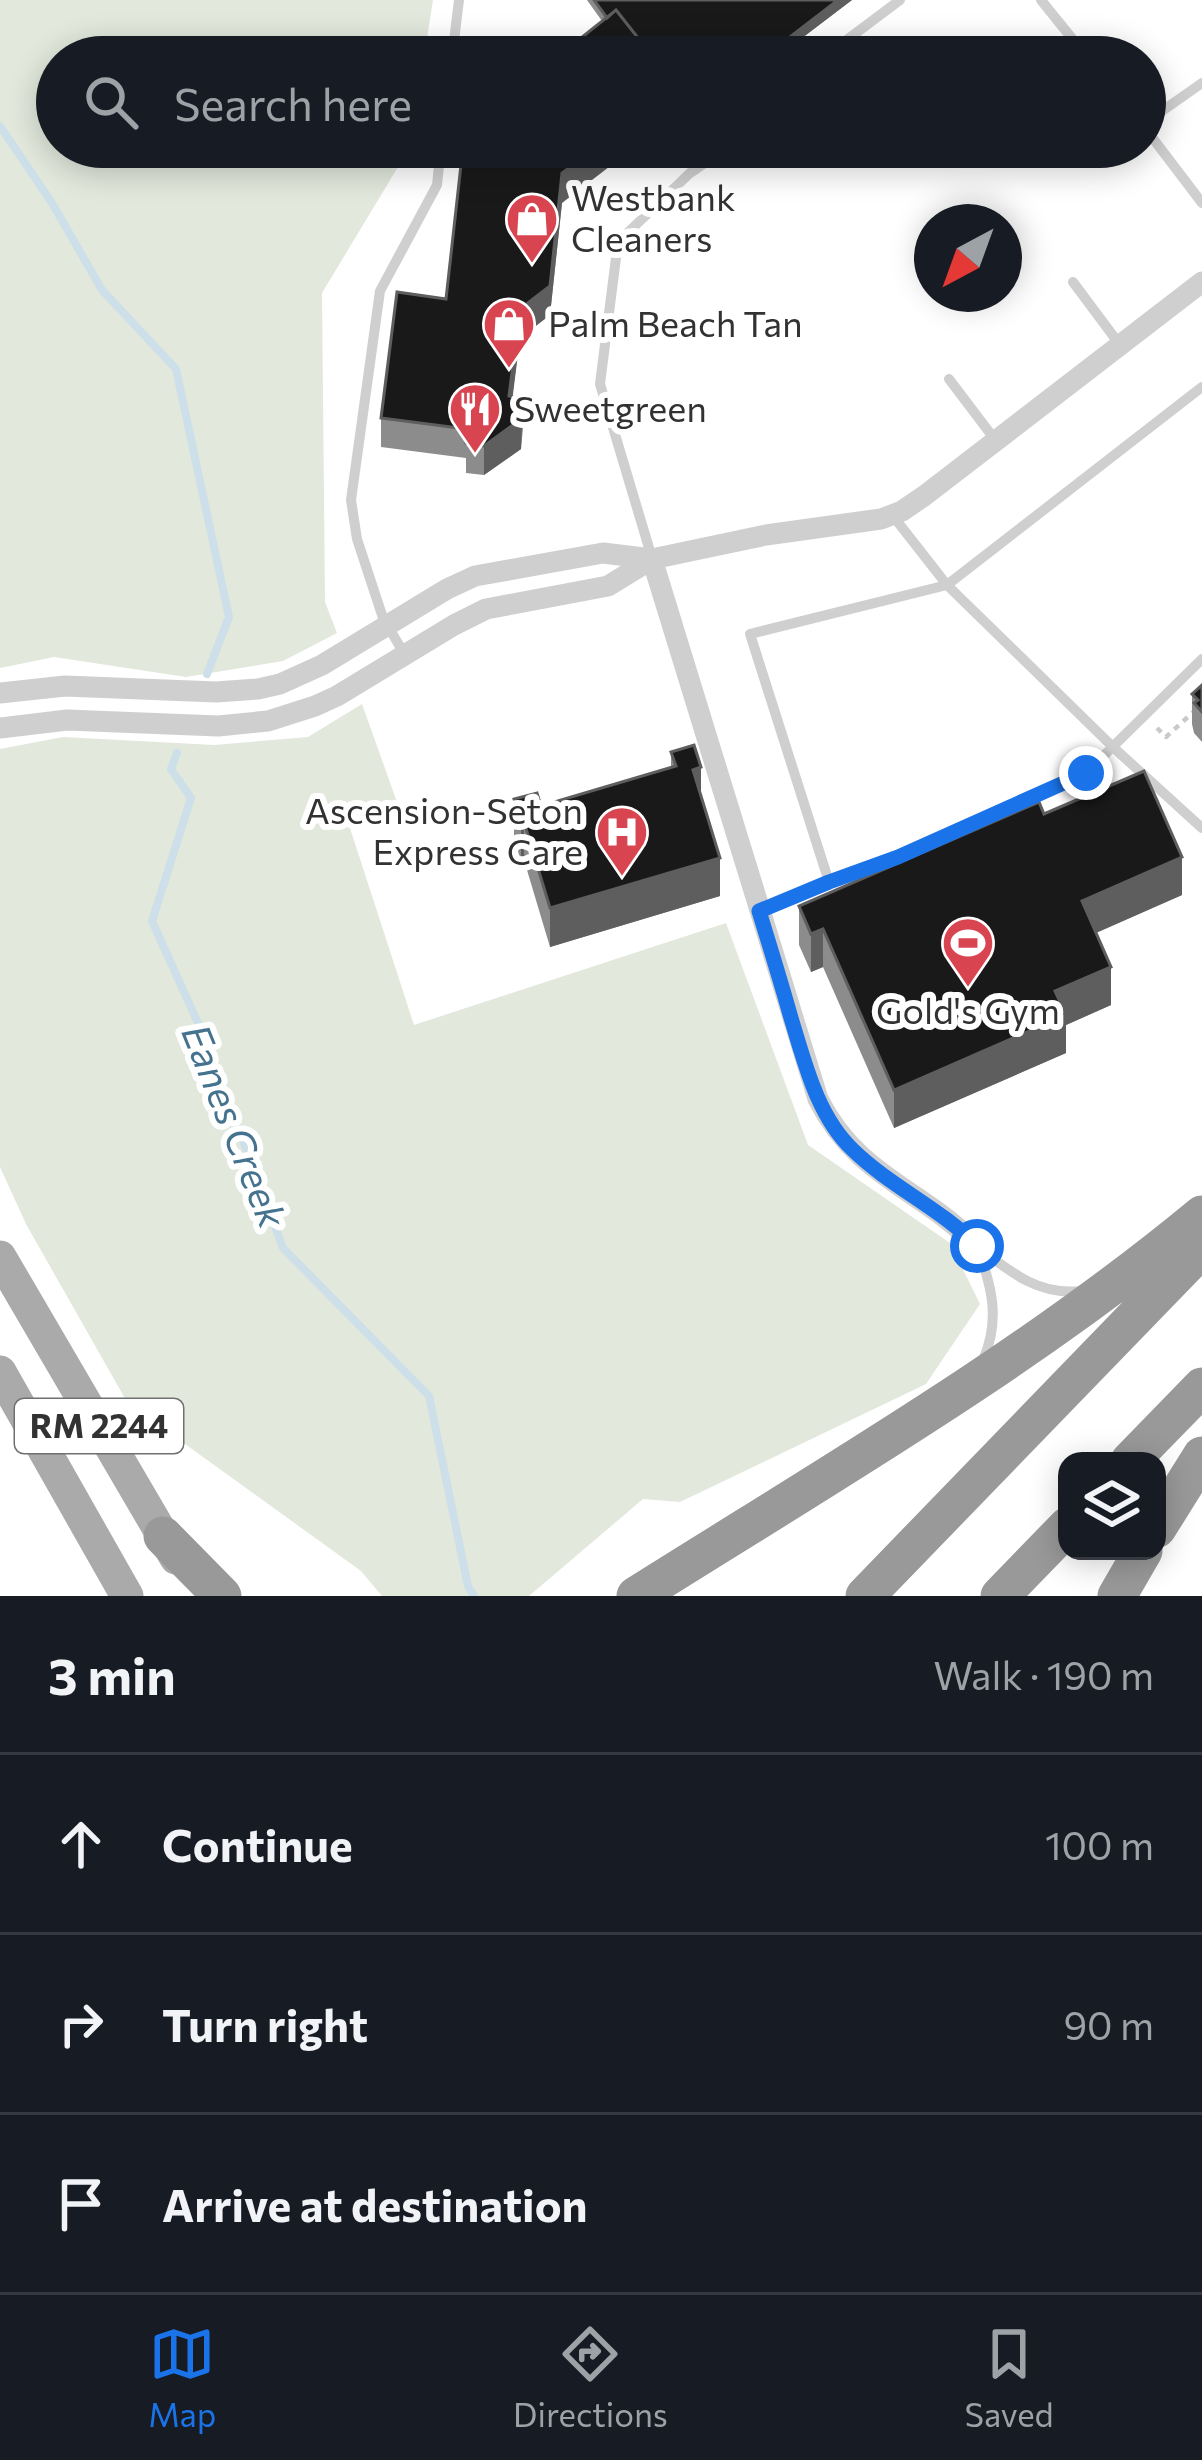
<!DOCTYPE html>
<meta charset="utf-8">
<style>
:root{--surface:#171b24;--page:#20242c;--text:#f1f3f6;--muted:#9ea1a6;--line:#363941;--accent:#1a73e8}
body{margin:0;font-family:Commissioner,sans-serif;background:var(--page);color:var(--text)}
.controls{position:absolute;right:36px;bottom:36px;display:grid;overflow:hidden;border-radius:24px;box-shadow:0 6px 30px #0003}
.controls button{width:108px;height:108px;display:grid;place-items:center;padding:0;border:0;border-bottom:3px solid var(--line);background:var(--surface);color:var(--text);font:60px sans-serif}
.compass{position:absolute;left:914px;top:204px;width:108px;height:108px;border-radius:50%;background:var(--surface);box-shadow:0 6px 30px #0003;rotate:221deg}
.stop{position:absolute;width:36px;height:36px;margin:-27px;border:9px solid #1a73e8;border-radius:50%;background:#fff}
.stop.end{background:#1a73e8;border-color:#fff;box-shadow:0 3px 12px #0008}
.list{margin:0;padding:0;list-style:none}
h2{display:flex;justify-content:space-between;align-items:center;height:156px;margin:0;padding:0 48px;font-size:51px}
h2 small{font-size:39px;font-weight:400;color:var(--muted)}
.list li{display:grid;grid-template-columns:78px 1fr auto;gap:36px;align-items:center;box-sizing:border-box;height:180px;padding:0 48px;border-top:3px solid var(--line)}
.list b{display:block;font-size:45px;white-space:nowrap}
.list em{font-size:39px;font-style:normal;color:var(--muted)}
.icon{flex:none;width:66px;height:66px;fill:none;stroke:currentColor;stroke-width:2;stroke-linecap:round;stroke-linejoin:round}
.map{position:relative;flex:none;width:1202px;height:1596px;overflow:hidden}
.search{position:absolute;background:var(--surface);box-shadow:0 6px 30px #0003;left:36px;right:36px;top:36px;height:132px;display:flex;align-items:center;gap:30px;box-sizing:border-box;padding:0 42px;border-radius:66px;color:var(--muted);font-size:45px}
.sheet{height:696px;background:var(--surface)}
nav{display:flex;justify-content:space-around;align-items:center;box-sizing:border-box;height:168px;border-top:3px solid var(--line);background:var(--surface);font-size:33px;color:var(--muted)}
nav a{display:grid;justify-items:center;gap:6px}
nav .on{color:var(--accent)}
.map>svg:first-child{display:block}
</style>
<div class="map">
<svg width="1202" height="1596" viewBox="0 0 1202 1596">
<rect width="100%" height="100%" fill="#fff"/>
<!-- green -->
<path fill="#e2e8dc" d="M0,0H433L424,57H57V147H410L322,293L325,602L337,633L283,661L186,677L54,657L0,668Z
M362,704L398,805L348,822L414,1025L726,923L808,1145L950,1243L980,1304L926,1384L680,1502L643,1499L529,1596H382L361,1571L127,1402L26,1224L0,1167V749L63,737L214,745L308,737Z"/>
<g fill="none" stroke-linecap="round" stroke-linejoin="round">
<!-- stream -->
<path stroke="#cddfe9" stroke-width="8" d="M0,126L52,203L102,290L176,369L229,617L207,674
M177,753L171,769L191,798L152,921L207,1043L283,1248L429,1396L468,1586L474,1596"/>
<!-- path -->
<path stroke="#c9c9c9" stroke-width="4.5" stroke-dasharray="6 6" stroke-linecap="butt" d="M1157,728L1166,737L1202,704"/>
<!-- lane -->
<path stroke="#cfcfcf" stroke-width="10" d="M1041,0L1087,57
M452,57L459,0
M824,57L900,0
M1145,123L1202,83
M1145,128L1202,203
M1073,282L1120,345
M949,379L996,441
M893,516L947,585L1114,748L1202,828
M652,558L600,384L618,242L690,173L728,147
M405,655L383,618L357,539L351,500L380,291L437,185L441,147
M829,882L750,634L947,585L1202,387
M759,911L829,882L898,857L1086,773L1202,659
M977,1246C1009,1271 1038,1296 1081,1291
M978,1249C992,1287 1000,1319 984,1358"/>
<!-- street -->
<path stroke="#cfcfcf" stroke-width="21" d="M652,559L818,1099C858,1178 921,1188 977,1246
M0,693L65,686L216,692L258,689L280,684L322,665L447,589L475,576L603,553L652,559
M0,728L67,720L218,726L268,721L315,706L337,696L454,625L486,609L608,586L652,559L766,535L881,519L902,511L924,496L1202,282"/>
<!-- primary -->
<path stroke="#aaa" stroke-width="33" d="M0,1257L176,1558
M0,1372L127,1596"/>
<!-- highway -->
<path stroke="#999" stroke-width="39" d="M1130,1461L1202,1387
M1157,1528L1202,1456
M163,1536L222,1596
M636,1596C828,1475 1027,1360 1202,1215
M865,1596L1202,1248
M1000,1596L1067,1527
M1117,1596L1143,1551"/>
</g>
<!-- wall -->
<path fill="#8c8c8c" d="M587,0H852L777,57H557L602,21Z
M562,203L550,315L520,338L512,397L523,428L521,449L484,475L466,473V458L381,447V418L446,299Z
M1202,685V742L1194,733L1192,724V694Z
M671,752L701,796L720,896L550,947L524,860L521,861L514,838V799L541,806L671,767Z
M1044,814L1182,895L1096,933L1111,1005L1066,1025V1053L894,1128L823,967L811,972L799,945V906Z"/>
<!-- shaded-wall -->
<path fill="#5e5e5e" d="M838,0H852L777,57H764Z
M597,147H635L562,203L550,315L520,338L509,426V396L520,309L562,173Z
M523,399L521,449L484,475V446Z
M701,767V805L693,770Z
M521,822H524V860L521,861Z
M1182,857V895L1082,939V901Z
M720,858V896L550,947V908Z
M823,929V967L811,972V934Z
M1111,967V1005L1066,1025V1053L894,1128V1090L1055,991Z"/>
<!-- building -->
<path fill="#191919" stroke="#5e5e5e" stroke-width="3" d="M594,0H838L764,57H653L616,10L607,18Z
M616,10L653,57H557Z
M463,147H597L562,173L550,286L520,309L509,396L523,399L521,419L484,446L466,443L467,429L381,418L397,292L446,299Z
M1202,685V712L1194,703L1198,700L1192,694Z
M694,745L701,767L693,770L720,858L550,908L524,822H521L514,799L537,793L541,806L676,766L671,752Z
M1144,771L1182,857L1082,901L1111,967L1055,991L1066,1015L894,1090L823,929L811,934L799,906L1039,802L1044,814Z"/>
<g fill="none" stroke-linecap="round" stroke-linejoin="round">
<!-- route -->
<path stroke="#1a73e8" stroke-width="15" d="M977,1246C940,1208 891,1187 853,1150C817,1116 805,1063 791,1018C781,982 770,947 759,911L829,882L898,857L1086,773"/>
</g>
<!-- icons -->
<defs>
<g id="shop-pin" transform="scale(2.7)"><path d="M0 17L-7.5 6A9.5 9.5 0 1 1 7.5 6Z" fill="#d84550" stroke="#fff"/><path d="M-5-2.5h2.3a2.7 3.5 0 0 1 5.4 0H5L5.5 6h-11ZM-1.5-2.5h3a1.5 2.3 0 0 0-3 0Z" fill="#fff"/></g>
<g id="restaurant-pin" transform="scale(2.7)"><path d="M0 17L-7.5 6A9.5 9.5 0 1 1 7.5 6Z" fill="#d84550" stroke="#fff"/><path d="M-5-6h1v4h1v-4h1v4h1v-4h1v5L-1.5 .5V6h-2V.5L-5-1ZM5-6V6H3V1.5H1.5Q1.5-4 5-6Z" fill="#fff"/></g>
<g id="hospital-pin" transform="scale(2.7)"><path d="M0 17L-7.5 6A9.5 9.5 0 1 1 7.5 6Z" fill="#d84550" stroke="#fff"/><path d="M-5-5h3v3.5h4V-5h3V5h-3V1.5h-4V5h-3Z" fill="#fff"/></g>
<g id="stadium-pin" transform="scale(2.7)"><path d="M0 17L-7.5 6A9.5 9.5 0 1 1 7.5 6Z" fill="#d84550" stroke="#fff"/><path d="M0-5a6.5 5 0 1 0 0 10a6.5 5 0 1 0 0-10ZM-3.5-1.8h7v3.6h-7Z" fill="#fff"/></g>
</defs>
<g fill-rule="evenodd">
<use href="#shop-pin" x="532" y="219"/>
<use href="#shop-pin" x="509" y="324"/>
<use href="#restaurant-pin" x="475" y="409"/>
<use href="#hospital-pin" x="622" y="832"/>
<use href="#stadium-pin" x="968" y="943"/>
</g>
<g text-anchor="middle" stroke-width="12" stroke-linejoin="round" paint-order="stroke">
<!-- shield labels -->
<rect fill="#fff" stroke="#707070" stroke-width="3" x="15" y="1399" width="168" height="54" rx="9"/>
<g font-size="33" font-weight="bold" fill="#323232">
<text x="99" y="1438">RM 2244</text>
</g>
<!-- poi labels -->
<g font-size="36" fill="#323232" stroke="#fff" text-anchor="start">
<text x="571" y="211">Westbank<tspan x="571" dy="41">Cleaners</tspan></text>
<text x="548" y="337">Palm Beach Tan</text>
<text x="514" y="422">Sweetgreen</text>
<text x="583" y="824" text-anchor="end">Ascension-Seton<tspan x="583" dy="41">Express Care</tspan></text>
<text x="968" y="1024" text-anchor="middle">Gold's Gym</text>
</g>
<!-- water labels -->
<g font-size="39" font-style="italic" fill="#45738f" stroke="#fff">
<text transform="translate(234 1126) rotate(68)" y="14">Eanes Creek</text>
</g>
</g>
</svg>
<div class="controls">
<button><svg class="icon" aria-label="layers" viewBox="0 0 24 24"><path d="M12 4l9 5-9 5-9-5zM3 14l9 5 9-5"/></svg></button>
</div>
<svg class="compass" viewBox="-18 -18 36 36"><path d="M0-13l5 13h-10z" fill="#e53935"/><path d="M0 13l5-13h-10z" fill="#9ea1a6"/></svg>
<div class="stop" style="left:977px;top:1246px"></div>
<div class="stop end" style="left:1086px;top:773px"></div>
<div class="search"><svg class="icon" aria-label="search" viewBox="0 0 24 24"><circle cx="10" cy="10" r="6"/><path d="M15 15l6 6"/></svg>Search here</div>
</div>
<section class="sheet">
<h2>3 min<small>Walk · 190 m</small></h2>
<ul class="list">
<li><svg class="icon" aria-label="ahead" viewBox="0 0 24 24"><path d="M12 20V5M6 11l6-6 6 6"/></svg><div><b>Continue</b></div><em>100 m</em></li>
<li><svg class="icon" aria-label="right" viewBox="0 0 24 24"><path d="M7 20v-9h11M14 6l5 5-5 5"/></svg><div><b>Turn right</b></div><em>90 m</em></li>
<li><svg class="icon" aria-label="arrive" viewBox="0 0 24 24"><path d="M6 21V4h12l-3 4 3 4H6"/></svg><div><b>Arrive at destination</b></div></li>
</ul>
</section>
<nav>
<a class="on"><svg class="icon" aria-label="map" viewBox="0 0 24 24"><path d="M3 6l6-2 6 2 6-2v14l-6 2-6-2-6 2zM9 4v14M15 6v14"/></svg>Map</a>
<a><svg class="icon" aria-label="directions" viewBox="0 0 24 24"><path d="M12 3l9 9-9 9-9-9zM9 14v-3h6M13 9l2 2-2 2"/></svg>Directions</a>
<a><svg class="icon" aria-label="saved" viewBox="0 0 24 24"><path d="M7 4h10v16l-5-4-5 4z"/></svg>Saved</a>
</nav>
